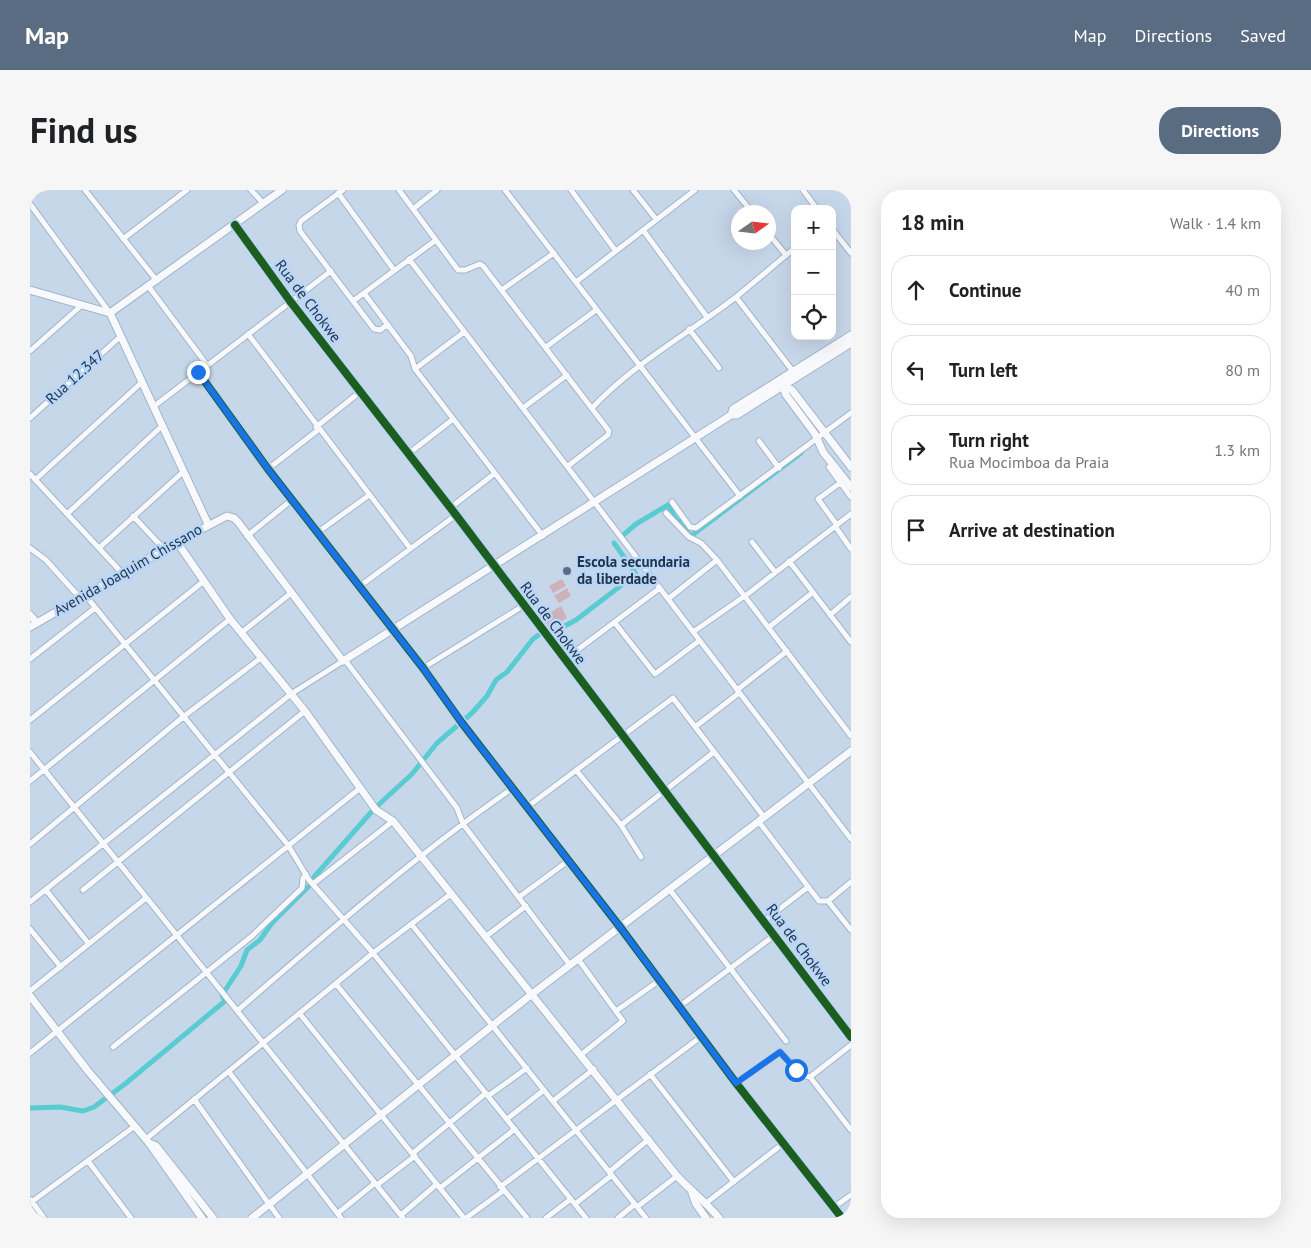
<!DOCTYPE html>
<meta charset="utf-8">
<style>
:root{--surface:#fff;--page:#f6f6f6;--text:#202124;--muted:#757577;--line:#e0e0e0;--accent:#5a6c81}
body{margin:0;font-family:"PT Sans",sans-serif;background:var(--page);color:var(--text)}
.controls{position:absolute;right:15px;top:15px;display:grid;overflow:hidden;border-radius:10px;box-shadow:0 5px 20px #0002}
.controls button{width:45px;height:45px;display:grid;place-items:center;padding:0;border:0;border-bottom:1px solid var(--line);background:var(--surface);color:var(--text);font:25px sans-serif}
.compass{position:absolute;left:701px;top:15px;width:45px;height:45px;border-radius:50%;background:var(--surface);box-shadow:0 5px 20px #0002;rotate:76deg}
.stop{position:absolute;width:15px;height:15px;margin:-11px;border:4px solid #1a73e8;border-radius:50%;background:#fff}
.stop.end{background:#1a73e8;border-color:#fff;box-shadow:0 1px 5px #0008}
.list{margin:0;padding:0;list-style:none}
h2{display:flex;justify-content:space-between;align-items:center;height:65px;margin:0;padding:0 20px;font-size:21px}
h2 small{font-size:16px;font-weight:400;color:var(--muted)}
.list li{display:grid;grid-template-columns:32px 1fr auto;gap:15px;align-items:center;box-sizing:border-box;height:70px;margin:0 10px 10px;padding:0 10px;border:1px solid var(--line);border-radius:20px}
.list b{display:block;font-size:19px;white-space:nowrap}
.list p{margin:0;font-size:16px;white-space:nowrap;color:var(--muted)}
.list em{font-size:16px;font-style:normal;color:var(--muted)}
.icon{flex:none;width:28px;height:28px;fill:none;stroke:currentColor;stroke-width:2;stroke-linecap:round;stroke-linejoin:round}
.map{position:relative;flex:none;width:821px;height:1028px;overflow:hidden;border-radius:20px}
header{display:flex;align-items:center;gap:30px;box-sizing:border-box;height:70px;padding:0 25px;background:var(--accent);color:#fff}
header strong{font-size:24px}
nav{display:flex;gap:28px;margin-inline-start:auto;font-size:18px}
.intro{display:flex;align-items:center;justify-content:space-between;box-sizing:border-box;height:120px;padding:0 30px}
h1{margin:0;font-size:35px}
.button{padding:12px 22px;border-radius:20px;background:var(--accent);color:#fff;font-size:18px;font-weight:700}
main{display:flex;gap:30px;padding:0 30px}
aside{flex:1;background:var(--surface);border-radius:20px;box-shadow:0 5px 20px #0002}
.map>svg:first-child{display:block}
</style>
<header>
<strong>Map</strong>
<nav><a>Map</a><a>Directions</a><a>Saved</a></nav>
</header>
<div class="intro"><h1>Find us</h1><a class="button">Directions</a></div>
<main>
<div class="map">
<svg width="821" height="1028" viewBox="0 0 821 1028">
<rect width="100%" height="100%" fill="#c7d7ea"/>
<!-- green -->
<path fill="#cfb1bd" d="M532,389L536,396L523,403L519,396Z
M537,398L541,406L529,413L524,406Z
M531,416L537,428L519,438L513,427Z"/>
<g fill="none" stroke-linecap="round" stroke-linejoin="round">
<!-- canal -->
<path stroke="#58ccd0" stroke-width="5" d="M591,347L606,334L638,315L644,326L661,346L771,263
M194,802L211,776L217,760L230,750L242,733L282,693L284,687L344,619L382,584L407,553L442,523L457,506L466,490L477,482L503,449L510,444L527,440L546,430L606,384L584,353
M0,918L30,917L53,921L64,917L95,894L195,811L192,805"/>
<!-- street casing -->
<g stroke="#a3b4c7" stroke-width="7">
<path id="street" d="M55,0L127,91
M221,0L233,13
M313,0L271,31L269,35L270,41L344,139L350,140L357,135
M369,0L428,80H435L450,74L453,76L579,241L578,245L538,276
M475,0L710,306
M541,0L585,60
M603,0L626,29
M704,0L722,22
M773,0L787,19
M308,3L364,80
M0,14L80,123
M383,19L407,0
M802,39L821,63
M613,40L677,127
M738,43L756,65
M93,49L157,0
M379,69L821,649
M546,92L665,0
M119,97L177,175
M473,99L524,63
M334,103L381,166L385,179L513,346
M706,107L765,184
M323,111L406,50
M659,139L689,178
M218,144L380,358
M516,157L566,120
M0,161L52,115
M385,179L434,142
M168,182L238,279L393,478L432,533L590,737L706,893L812,1028
M123,217L301,81
M493,218L537,185
M562,218C604,173 658,144 706,107C726,91 745,74 765,58
M0,228L91,146
M286,237L330,202
M729,251L749,278
M378,264L422,230
M799,277L821,307
M238,279L288,240
M0,284L93,384
M5,290L111,193
M642,312L660,337L666,338L821,223
M420,318L464,284
M636,323L659,347L671,353L687,370L821,546
M37,324L133,235
M103,326L134,359
M807,335L788,309L810,293
M805,336L821,359
M288,342L338,306
M217,346L263,309
M722,352L745,382
M0,358L16,370L51,409
M69,358L154,281
M759,371L821,452
M330,396L426,325
M56,406L258,655L279,690L343,763L556,1028
M638,409L687,370
M800,425L821,407
M585,433L625,484L669,451
M739,437L782,403
M663,442L719,403L821,324
M211,443L261,403
M0,469L65,418
M315,470L427,618L433,634L540,775
M534,470L630,398
M393,478L493,416
M707,500L757,461
M0,530L174,391
M665,537L709,503
M0,562L373,1028
M546,580L591,635L611,667
M0,591L200,429
M497,617L643,508L734,627
M729,632L789,711H798L821,692
M591,635L684,562
M0,654L153,527L232,467
M283,694L363,631
M16,700L59,754
M53,700L275,521
M640,700L756,851
M489,707L538,671
M798,711L821,740
M0,712L261,504L313,471
M734,731L778,697
M382,735L616,1028
M0,739L31,777
M455,747L496,716
M548,769L593,831L552,864
M306,794L497,1028
M0,801L116,708
M650,816L745,745
M208,820C297,743 386,665 483,598
M586,821L630,790
M270,824L434,1028
M83,857L222,746L272,698L273,688L276,684
M0,863L329,599
M199,882L311,1028
M620,884L704,992
M780,887L821,855
M706,893L750,862L772,885L780,887L821,940
M458,906L497,878
M164,909L249,1028
M523,911L564,879
M477,929L514,900
M116,949L343,763L421,704
M383,963L456,903
M58,971L101,1028
M579,982L619,949
M347,995L385,966
M470,997L672,846
M410,998L485,939
M1,1010L14,1028
M0,1013L105,936
M676,1013L754,953
M545,1014L582,985
M607,1017L647,986
M804,1017L821,1005
M308,1023L345,993
M371,1025L407,994
M436,1028L473,1001
M516,1028L541,1009
M588,1028L605,1014"/>
</g>
<!-- secondary casing -->
<g stroke="#a3b4c7" stroke-width="9">
<path id="secondary" d="M205,35L260,111L426,325L821,847
M0,100L80,123L178,334
M80,123L252,0
M752,194L756,205L785,244L793,262L821,297
M753,196L762,200L821,277
M701,225L703,219L821,145
M147,352L200,429L275,521L346,620L363,631L647,986C661,1001 676,1012 689,1028
M0,425L7,433
M0,437L147,352L197,326L204,328L208,332L313,471L665,248L701,225H707L821,153
M0,806L58,881L119,953L172,1028
M119,953L126,956L183,1028
M662,1003L666,1014L676,1028
M222,1028L502,804L821,561"/>
</g>
<!-- street -->
<use href="#street" stroke="#f7f9fc" stroke-width="5"/>
<!-- secondary -->
<use href="#secondary" stroke="#f7f9fc" stroke-width="7"/>
<!-- cycleway casing -->
<g stroke="#b9d6f8" stroke-width="11">
<path id="cycleway" d="M205,35L260,111L426,325L821,847
M168,182L238,279L393,478L432,533L590,737L706,893L812,1028"/>
</g>
<!-- cycleway -->
<use href="#cycleway" stroke="#1b5e20" stroke-width="8"/>
</g>
<g fill="none" stroke-linecap="round" stroke-linejoin="round">
<!-- route -->
<path stroke="#1a73e8" stroke-width="6" d="M168,182L238,279L393,478L432,533L590,737L706,893L750,862L766,880"/>
</g>
<!-- markers -->
<circle fill="#5a6c81" stroke="#b9d6f8" stroke-width="2" cx="537" cy="381" r="5"/>
<g text-anchor="middle" stroke-width="5" stroke-linejoin="round" paint-order="stroke">
<!-- street labels -->
<g font-size="15" fill="#1f3349" stroke="#b9d6f8">
<text transform="translate(278 111) rotate(53)" y="5">Rua de Chokwe</text>
<text transform="translate(45 187) rotate(-42)" y="5">Rua 12.347</text>
<text transform="translate(98 380) rotate(-30)" y="5">Avenida Joaquim Chissano</text>
<text transform="translate(523 433) rotate(53)" y="5">Rua de Chokwe</text>
<text transform="translate(769 755) rotate(53)" y="5">Rua de Chokwe</text>
</g>
<!-- poi labels -->
<g font-size="15" font-weight="bold" fill="#1f3349" stroke="#b9d6f8" text-anchor="start">
<text x="547" y="377">Escola secundaria<tspan x="547" dy="17">da liberdade</tspan></text>
</g>
</g>
</svg>
<div class="controls">
<button>+</button>
<button>−</button>
<button><svg class="icon" aria-label="locate" viewBox="0 0 24 24"><circle cx="12" cy="12" r="6"/><path d="M12 2v4M12 18v4M2 12h4M18 12h4"/></svg></button>
</div>
<svg class="compass" viewBox="-18 -18 36 36"><path d="M0-13l5 13h-10z" fill="#e53935"/><path d="M0 13l5-13h-10z" fill="#757577"/></svg>
<div class="stop" style="left:766px;top:880px"></div>
<div class="stop end" style="left:168px;top:182px"></div>
</div>
<aside>
<h2>18 min<small>Walk · 1.4 km</small></h2>
<ul class="list">
<li><svg class="icon" aria-label="ahead" viewBox="0 0 24 24"><path d="M12 20V5M6 11l6-6 6 6"/></svg><div><b>Continue</b></div><em>40 m</em></li>
<li><svg class="icon" aria-label="left" viewBox="0 0 24 24"><path d="M17 20v-9H6M10 6l-5 5 5 5"/></svg><div><b>Turn left</b></div><em>80 m</em></li>
<li><svg class="icon" aria-label="right" viewBox="0 0 24 24"><path d="M7 20v-9h11M14 6l5 5-5 5"/></svg><div><b>Turn right</b><p>Rua Mocimboa da Praia</p></div><em>1.3 km</em></li>
<li><svg class="icon" aria-label="arrive" viewBox="0 0 24 24"><path d="M6 21V4h12l-3 4 3 4H6"/></svg><div><b>Arrive at destination</b></div></li>
</ul>
</aside>
</main>
